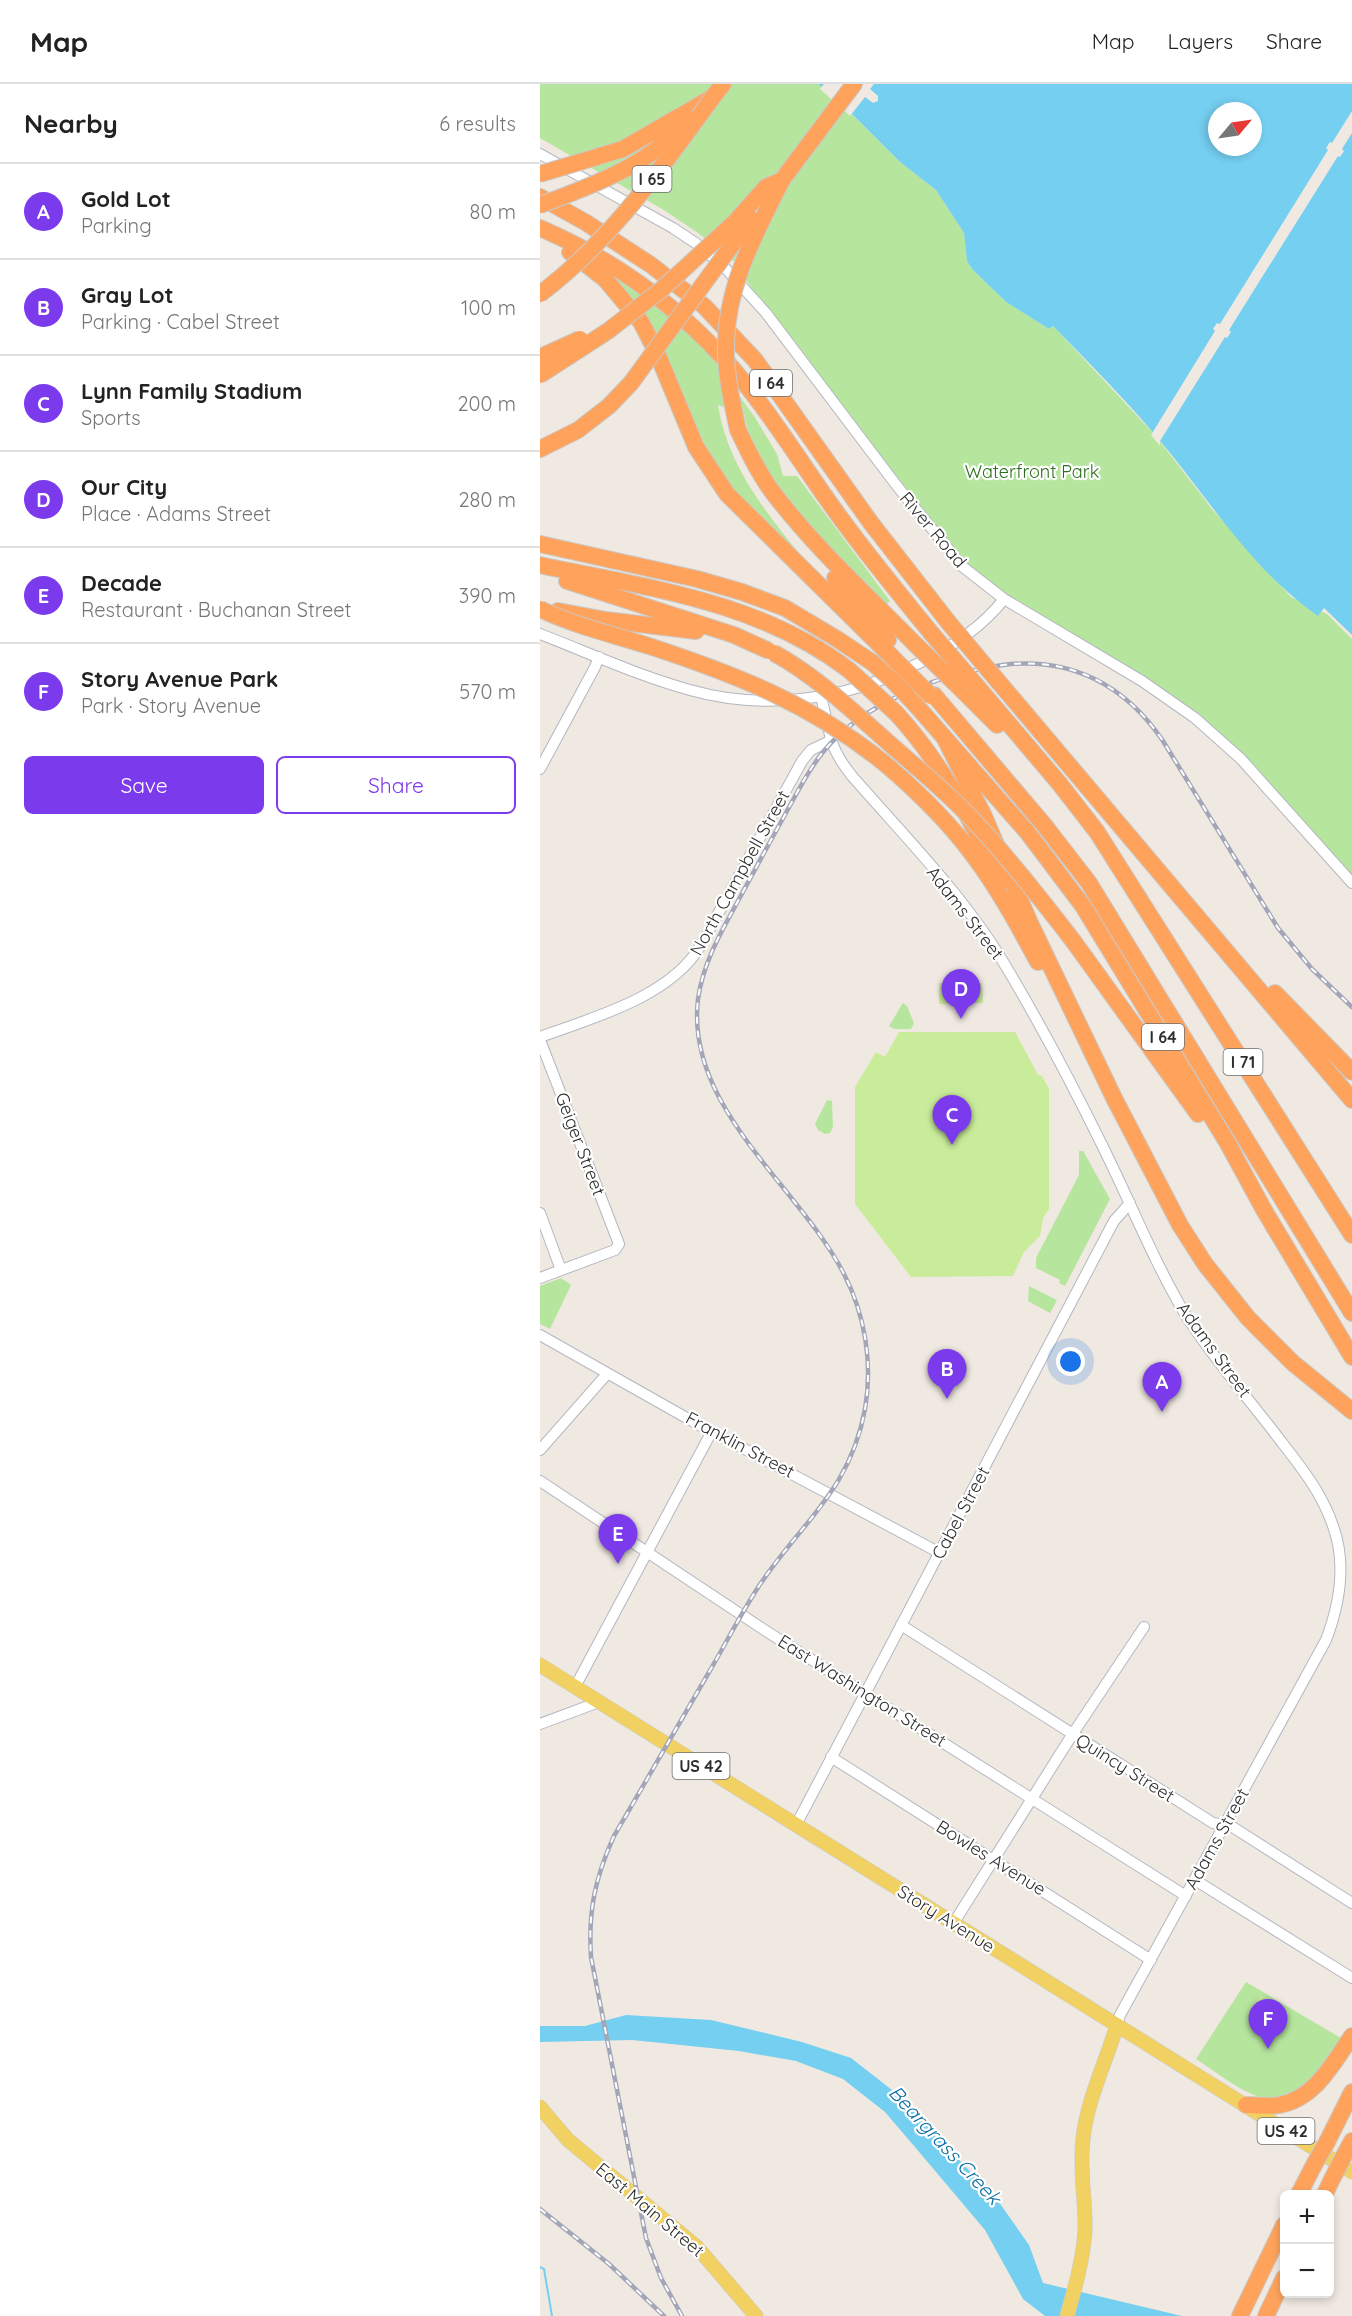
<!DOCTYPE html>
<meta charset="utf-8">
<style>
:root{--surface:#fff;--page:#f6f6f6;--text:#222;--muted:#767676;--line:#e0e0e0;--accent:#7c3aed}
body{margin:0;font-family:Quicksand,sans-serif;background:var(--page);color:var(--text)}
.controls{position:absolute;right:18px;bottom:18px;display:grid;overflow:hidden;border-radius:9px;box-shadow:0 3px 9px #0003}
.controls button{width:54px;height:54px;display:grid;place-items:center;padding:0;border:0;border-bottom:2px solid var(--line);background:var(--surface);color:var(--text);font:30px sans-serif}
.compass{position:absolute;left:668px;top:18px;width:54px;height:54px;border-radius:50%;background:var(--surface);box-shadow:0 3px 9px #0003;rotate:61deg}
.you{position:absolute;left:531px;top:1278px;width:21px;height:21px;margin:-15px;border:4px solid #fff;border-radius:50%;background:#1a73e8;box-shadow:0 0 0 9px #1a73e833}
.badge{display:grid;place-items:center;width:39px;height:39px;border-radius:50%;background:var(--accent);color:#fff;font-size:20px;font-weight:700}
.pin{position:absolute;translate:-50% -50px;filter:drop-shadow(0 2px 3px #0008)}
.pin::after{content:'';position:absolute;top:32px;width:21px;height:18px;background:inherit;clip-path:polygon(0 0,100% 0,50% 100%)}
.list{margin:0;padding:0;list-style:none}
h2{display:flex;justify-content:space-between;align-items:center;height:78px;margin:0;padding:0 24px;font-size:26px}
h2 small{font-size:20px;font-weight:400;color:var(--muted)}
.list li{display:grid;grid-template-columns:39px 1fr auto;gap:18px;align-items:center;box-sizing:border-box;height:96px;padding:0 24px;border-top:2px solid var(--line)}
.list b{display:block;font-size:22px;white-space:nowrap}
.list p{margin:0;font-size:20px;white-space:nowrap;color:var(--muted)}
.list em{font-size:20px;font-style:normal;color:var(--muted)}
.actions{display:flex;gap:12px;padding:18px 24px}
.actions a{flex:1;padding:14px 0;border:2px solid var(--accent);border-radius:9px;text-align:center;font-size:21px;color:var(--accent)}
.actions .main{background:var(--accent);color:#fff}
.map{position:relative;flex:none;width:812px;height:2232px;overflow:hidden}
header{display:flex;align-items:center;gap:36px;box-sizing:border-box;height:84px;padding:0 30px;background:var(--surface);border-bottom:2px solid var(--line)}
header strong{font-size:28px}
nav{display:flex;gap:33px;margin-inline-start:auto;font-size:21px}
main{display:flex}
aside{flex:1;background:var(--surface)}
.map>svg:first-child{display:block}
</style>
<header>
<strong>Map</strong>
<nav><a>Map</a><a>Layers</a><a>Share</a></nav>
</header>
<main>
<aside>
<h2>Nearby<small>6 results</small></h2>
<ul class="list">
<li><span class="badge">A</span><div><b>Gold Lot</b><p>Parking</p></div><em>80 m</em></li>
<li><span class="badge">B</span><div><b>Gray Lot</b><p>Parking · Cabel Street</p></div><em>100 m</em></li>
<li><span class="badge">C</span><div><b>Lynn Family Stadium</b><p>Sports</p></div><em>200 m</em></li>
<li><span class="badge">D</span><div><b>Our City</b><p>Place · Adams Street</p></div><em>280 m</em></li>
<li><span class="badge">E</span><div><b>Decade</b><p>Restaurant · Buchanan Street</p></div><em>390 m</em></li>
<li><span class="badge">F</span><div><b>Story Avenue Park</b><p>Park · Story Avenue</p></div><em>570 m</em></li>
</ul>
<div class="actions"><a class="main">Save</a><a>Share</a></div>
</aside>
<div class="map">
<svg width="812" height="2232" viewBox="0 0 812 2232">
<rect width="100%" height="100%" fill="#efe9e1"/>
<!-- green -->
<path fill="#b6e59e" d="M0,0H278L294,12L360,78L396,106L424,149L427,177L432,185L466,218L509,245L513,242L615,351L672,425L751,513L787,530L812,555V796L655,634L464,515L407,466L226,229L197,180L158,149L122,125L0,54Z
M78,194L126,228L169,270L214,332L237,370L243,392H257L350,517L347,520L339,515L240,413L210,355L204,330L178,321C188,384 229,433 269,481L197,412L169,373L78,198Z
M363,919L367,922L374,939L371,945H354L349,942Z
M287,1016L292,1017L293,1043L290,1049L285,1050L278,1046L275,1040Z
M539,1067H543L570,1115L525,1202L519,1199L520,1196L496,1184V1174L539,1091Z
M21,1194L31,1201L10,1245L0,1240V1202Z
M489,1202L517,1216L510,1229L488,1217Z
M706,1898L801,1954C793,1965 772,2000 763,2007C729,2034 686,1994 656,1975Z"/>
<!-- pitch -->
<path fill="#c9ec9a" d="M399,899H442L443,919L399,920Z
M359,948H475L498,991L502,992L509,1005V1125L503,1134L500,1152L484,1168L473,1192L371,1193L315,1120V1003L336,968L345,973Z
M720,1911L743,1925L733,1941L710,1927Z"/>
<!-- water -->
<path fill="#75cff0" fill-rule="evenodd" d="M278,0H812V551L784,524L778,532C709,484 669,414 616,352C584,314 548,278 513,242L509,245L466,218L432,185L427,177L424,149L396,106L360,78L294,12ZM677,27H713V63H677Z
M86,1931L171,1936L262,1958L311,1974L361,2013L461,2121L489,2161L503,2199L642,2232H505L483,2215L445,2146L380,2069L345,2028L303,1995L256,1977L199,1967L92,1956L0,1958V1942H45Z"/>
<!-- pier -->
<path fill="#efe9e1" d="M284,0H334L330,5L338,12V17L333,19L325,13L310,32L280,5Z
M812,27V49L802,65L804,67L800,73L798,72L689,246L691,248L687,254L685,253L620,357V362L611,351L675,247L673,245L677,239L680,240L788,66L786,64L790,58L792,59Z"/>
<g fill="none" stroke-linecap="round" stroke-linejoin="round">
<!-- stream -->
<path stroke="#75cff0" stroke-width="2" d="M0,2183L4,2185L12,2232"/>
<!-- minor casing -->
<g stroke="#b4b7c1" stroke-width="12">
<path id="minor" d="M0,70L133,144L157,160L186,185L226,229L357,402L423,483L464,515L602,597L655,634L701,675L812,799
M0,550C49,569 99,592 150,606C224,627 304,616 373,582C407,566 441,545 464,515
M281,613C291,649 287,661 312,692C366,754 427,815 468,886C502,943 533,1002 562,1061C590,1117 613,1176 645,1230C673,1274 708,1314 740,1356C761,1383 782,1409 793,1442C807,1480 800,1519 786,1556L580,1931L577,1941
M0,685L55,583L59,573
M0,953C52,934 131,913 161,861L262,677L271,666L290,657
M0,956L79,1160L75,1166L0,1194
M0,1129L21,1186
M0,1251L152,1337L400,1469
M0,1366L67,1290
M0,1397L226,1547L646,1812
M361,1541L673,1739L691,1742L812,1819
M35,1603L172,1347
M0,1640L59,1618
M291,1673L611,1876
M256,1741L574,1137L590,1119
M655,1796L812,1894
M413,1840L532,1651L604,1543"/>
</g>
<!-- major casing -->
<g stroke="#c9c9c9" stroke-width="15">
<path id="major" d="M0,1581L812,2088
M0,2023L28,2056L157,2163L216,2232
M527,2232C535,2204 543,2176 545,2147C546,2116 539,2086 543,2055C547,2016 566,1978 577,1941"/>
</g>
<!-- highway casing -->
<g stroke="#c9c9c9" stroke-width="18">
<path id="highway" d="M144,30L173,13L183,0
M242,96L314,0
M0,113L45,138L111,181L164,222L215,276L331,439L409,539
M0,144C72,175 135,220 187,278C229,326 262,381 299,432C329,473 360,511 392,550
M30,168L65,195L101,238L117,269L156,363L187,410L351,572
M198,346C208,367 218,388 231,406C274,463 326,510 375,560
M0,365L38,346L69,322L91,299
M0,460L157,495L202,508L245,524L297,555L333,579
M0,481C108,504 219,517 309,586
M295,494L348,556
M27,497L194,551L227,566
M18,527L66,536L156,547
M457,596L812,1016
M435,600L519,699L557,748L812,1151
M419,603L457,641
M394,611L505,742L549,799L812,1229
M375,620L488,749L543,822L687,1058L724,1126L812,1273
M356,629C402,679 432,738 461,798
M404,653L443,730L490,839L574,1014L640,1141L665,1180L708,1234L753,1279L812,1327
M343,678C376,706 407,736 433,771C458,804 478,841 498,878
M534,858L658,1030
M735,909L812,988
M706,2021C717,2021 729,2023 739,2021C775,2015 793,1979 812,1952
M787,2058L812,2008
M806,2068L812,2057
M759,2110L775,2079
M785,2110L791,2097
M700,2232L744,2141
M726,2232L744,2194"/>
</g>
<!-- minor -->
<use href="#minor" stroke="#fff" stroke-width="10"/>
<!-- major -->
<use href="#major" stroke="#f2d163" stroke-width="14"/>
<!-- highway -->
<use href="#highway" stroke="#ffa35c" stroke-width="16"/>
<!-- rail casing -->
<g stroke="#a3a6b8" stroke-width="4.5">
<path id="rail" d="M0,2125L69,2180L124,2232
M142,2232L121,2194L106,2154L51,1873C48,1827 55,1794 74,1752C107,1696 139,1639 172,1583C187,1557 201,1530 217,1505C259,1440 310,1408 325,1325C333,1279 325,1231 304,1190C259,1102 145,1024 158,915C163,879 181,848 198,817C212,791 226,765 241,738C254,715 266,689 283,668C324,618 400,590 463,581C531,572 586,602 623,657L738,844L772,885L812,923"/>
</g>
<!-- rail -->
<use href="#rail" stroke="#fff" stroke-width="2" stroke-dasharray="7" stroke-linecap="butt"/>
<!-- highway-bridge casing -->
<g stroke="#c9c9c9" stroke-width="18" stroke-linecap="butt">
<path id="highway-bridge" d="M0,90L83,65L140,32
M0,121C38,107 107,82 132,50C136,44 140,37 144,30
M0,210C71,157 121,84 173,13
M0,273L40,255
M0,291L68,247L122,205L194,139L226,103L242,96
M91,299L211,135
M198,346C192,318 185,289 186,260C187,199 216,149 242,96
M0,525C35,542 75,551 112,563C200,592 270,620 343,678
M409,539L457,596
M392,550L435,600
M375,560L419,603
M234,569C274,591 307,622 341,652C372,680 404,705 432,735C469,774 502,816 534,858
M351,572L391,612
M333,579L353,597L375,620
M309,586L356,629
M775,2079L787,2058
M791,2097L806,2068"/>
</g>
<!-- highway-bridge -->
<use href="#highway-bridge" stroke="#ffa35c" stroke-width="16"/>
</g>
<g text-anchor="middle" stroke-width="4.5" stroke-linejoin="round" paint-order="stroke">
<!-- shield labels -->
<g fill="#fff" stroke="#6d6d6d" stroke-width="1.5">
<rect x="92.5" y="82" width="39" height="26" rx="4.5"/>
<rect x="210" y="286" width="42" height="26" rx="4.5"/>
<rect x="602" y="940" width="42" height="26" rx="4.5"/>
<rect x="683.5" y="965" width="39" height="26" rx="4.5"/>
<rect x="132.5" y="1669" width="57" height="26" rx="4.5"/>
<rect x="717.5" y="2034" width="57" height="26" rx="4.5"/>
</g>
<g font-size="16" font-weight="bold" fill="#2e2e2e">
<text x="112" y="101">I 65</text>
<text x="231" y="305">I 64</text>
<text x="623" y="959">I 64</text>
<text x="703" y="984">I 71</text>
<text x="161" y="1688">US 42</text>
<text x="746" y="2053">US 42</text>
</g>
<!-- park labels -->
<g font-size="18" fill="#2c6e1b" stroke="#fff">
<text x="492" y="394">Waterfront Park</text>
</g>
<!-- street labels -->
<g font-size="18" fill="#2e2e2e" stroke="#fff">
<text transform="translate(393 446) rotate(50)" y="6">River Road</text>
<text transform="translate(200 789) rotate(-61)" y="6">North Campbell Street</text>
<text transform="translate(425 829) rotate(52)" y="6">Adams Street</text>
<text transform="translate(40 1060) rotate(69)" y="6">Geiger Street</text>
<text transform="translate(674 1266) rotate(54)" y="6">Adams Street</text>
<text transform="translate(200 1361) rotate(28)" y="6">Franklin Street</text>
<text transform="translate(421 1429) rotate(-62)" y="6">Cabel Street</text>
<text transform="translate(322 1607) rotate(32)" y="6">East Washington Street</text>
<text transform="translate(585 1684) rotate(32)" y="6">Quincy Street</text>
<text transform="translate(677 1755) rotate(-61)" y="6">Adams Street</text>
<text transform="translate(451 1774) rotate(32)" y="6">Bowles Avenue</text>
<text transform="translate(406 1835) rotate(32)" y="6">Story Avenue</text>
<text transform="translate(110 2126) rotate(40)" y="6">East Main Street</text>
</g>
<!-- water labels -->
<g font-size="20" font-style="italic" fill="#0d6fa3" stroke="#fff">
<text transform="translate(405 2061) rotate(47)" y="7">Beargrass Creek</text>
</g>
</g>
</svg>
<div class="controls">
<button>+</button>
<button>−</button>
</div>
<svg class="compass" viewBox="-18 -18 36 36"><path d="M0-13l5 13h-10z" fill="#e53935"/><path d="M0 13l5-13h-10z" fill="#767676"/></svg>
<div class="you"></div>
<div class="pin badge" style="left:622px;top:1328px">A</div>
<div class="pin badge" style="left:407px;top:1315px">B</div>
<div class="pin badge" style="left:412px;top:1061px">C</div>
<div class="pin badge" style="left:421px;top:935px">D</div>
<div class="pin badge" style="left:78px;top:1480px">E</div>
<div class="pin badge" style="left:728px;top:1965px">F</div>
</div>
</main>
